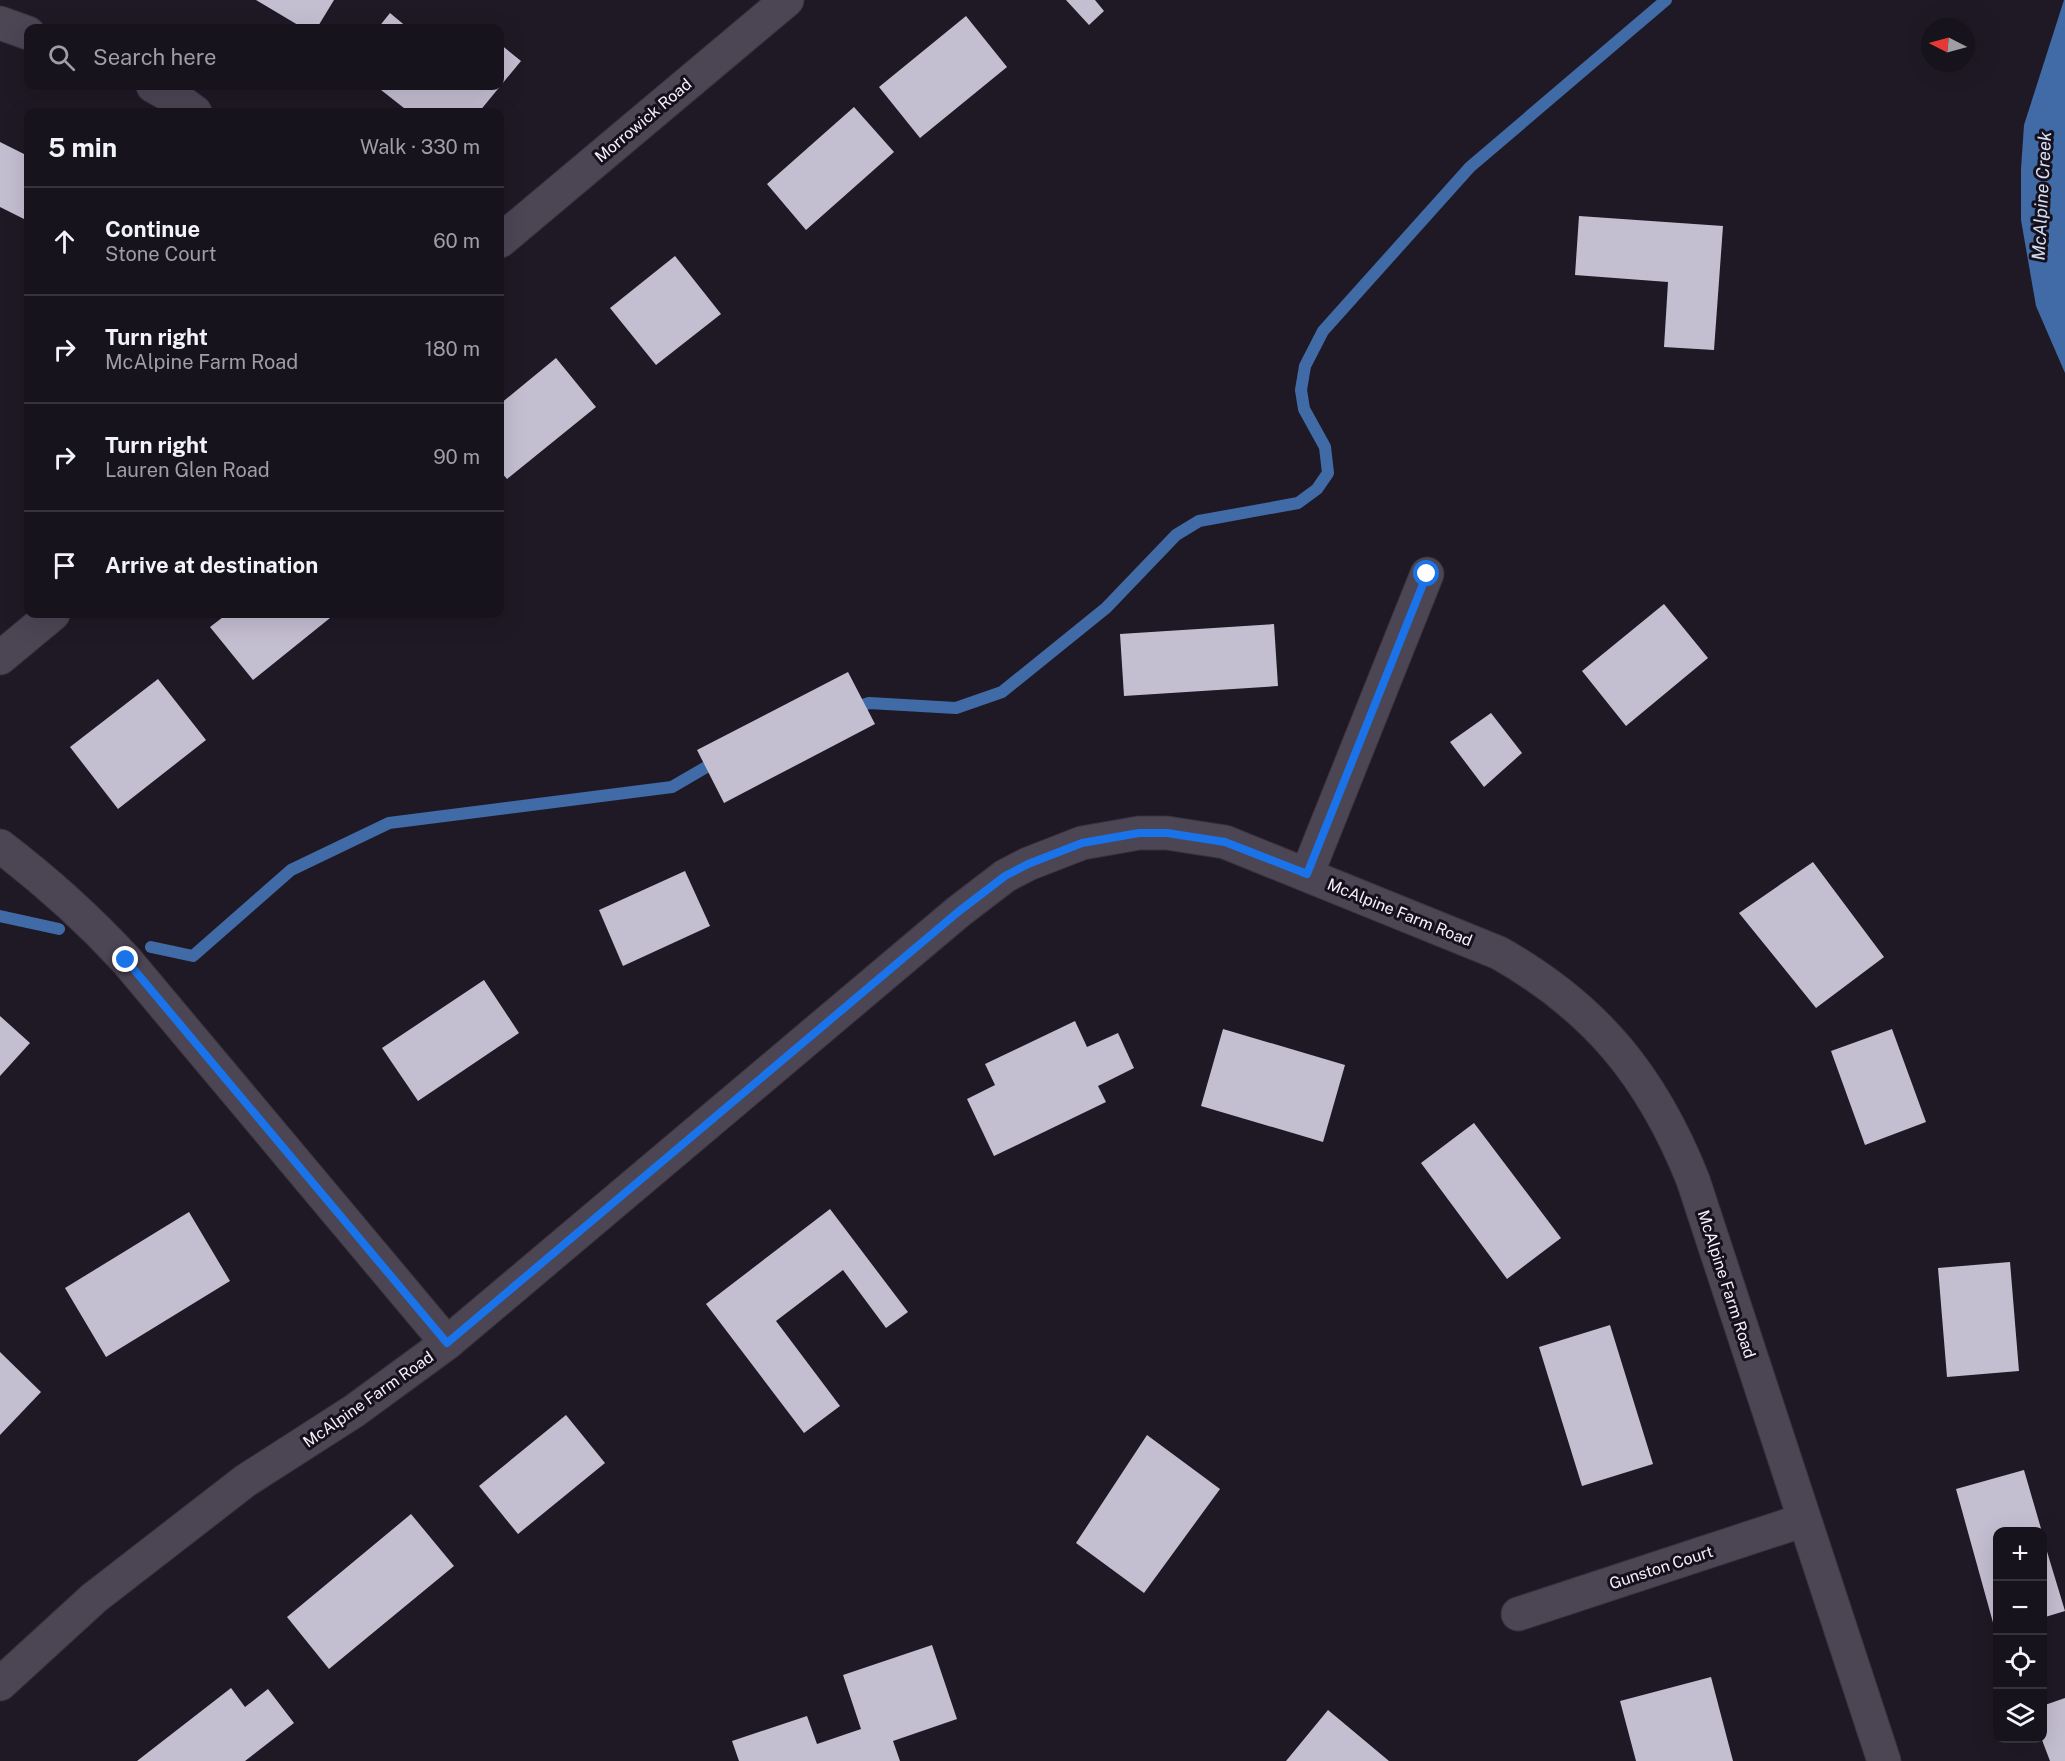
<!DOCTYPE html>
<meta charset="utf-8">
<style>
:root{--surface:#17131c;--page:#242029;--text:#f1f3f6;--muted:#9e9ea3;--line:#36323b}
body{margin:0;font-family:"Public Sans",sans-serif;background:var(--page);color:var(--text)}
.controls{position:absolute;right:18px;bottom:18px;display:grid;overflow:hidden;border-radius:12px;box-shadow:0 6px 24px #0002}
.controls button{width:54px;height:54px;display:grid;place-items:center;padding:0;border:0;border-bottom:2px solid var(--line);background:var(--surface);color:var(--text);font:30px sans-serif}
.compass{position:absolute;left:1921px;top:18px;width:54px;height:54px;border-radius:50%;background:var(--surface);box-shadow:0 6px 24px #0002;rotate:276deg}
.stop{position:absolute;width:18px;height:18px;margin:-14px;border:4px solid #1a73e8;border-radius:50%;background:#fff}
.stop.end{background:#1a73e8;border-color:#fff;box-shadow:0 2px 6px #0008}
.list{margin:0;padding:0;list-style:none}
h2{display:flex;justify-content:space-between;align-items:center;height:78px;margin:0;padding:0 24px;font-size:26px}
h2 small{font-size:20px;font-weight:400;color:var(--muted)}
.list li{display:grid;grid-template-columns:39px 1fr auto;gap:18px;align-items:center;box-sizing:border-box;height:108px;padding:0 24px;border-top:2px solid var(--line)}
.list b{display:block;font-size:22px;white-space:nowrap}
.list p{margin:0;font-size:20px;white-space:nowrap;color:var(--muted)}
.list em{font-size:20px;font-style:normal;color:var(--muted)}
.icon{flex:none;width:33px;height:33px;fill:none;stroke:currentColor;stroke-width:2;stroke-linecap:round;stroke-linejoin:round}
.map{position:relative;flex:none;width:2065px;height:1761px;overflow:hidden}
.search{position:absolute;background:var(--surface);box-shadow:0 6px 24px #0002;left:24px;top:24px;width:480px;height:66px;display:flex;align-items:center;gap:15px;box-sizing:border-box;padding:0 21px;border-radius:12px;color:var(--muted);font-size:22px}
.panel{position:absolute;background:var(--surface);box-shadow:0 6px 24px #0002;left:24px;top:108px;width:480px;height:510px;border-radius:12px}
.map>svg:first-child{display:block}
</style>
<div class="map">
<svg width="2065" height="1761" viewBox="0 0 2065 1761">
<rect width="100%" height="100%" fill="#1f1926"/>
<!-- water -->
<path fill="#416ba7" d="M2064,0H2065V373L2036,306L2021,220V169L2024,125Z"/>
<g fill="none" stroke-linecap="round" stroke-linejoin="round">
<!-- stream -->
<path stroke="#416ba7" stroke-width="12" d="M851,709L869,703L956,708L1002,692L1106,608L1176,535L1199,521L1298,503L1317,489L1328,473L1325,447L1304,409L1301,390L1305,366L1323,331L1470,167L1666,0
M0,916L59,929
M151,947L193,956L291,870L389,823L672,787L720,759"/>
</g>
<!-- building -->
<path fill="#c4bed1" d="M256,0H334L317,28H303Z
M1066,0H1095L1104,11L1089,25Z
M390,13L408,28H378Z
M966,16L1007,67L920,138L879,87Z
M500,44L521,61L479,112H409L376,86H500Z
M854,107L894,152L806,230L767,184Z
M0,142L28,156V221L0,207Z
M1579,216L1723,226L1714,350L1664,347L1668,282L1575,275Z
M675,256L721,314L656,365L610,308Z
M556,358L596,407L507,479L500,471V404Z
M1664,604L1708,658L1626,726L1582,671Z
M227,614H335L253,680L210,627Z
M1274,624L1278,686L1124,696L1120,634Z
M848,672L875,724L724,803L697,750Z
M158,679L206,740L118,809L70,747Z
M1491,713L1522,753L1484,787L1450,742Z
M1813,862L1884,957L1816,1008L1739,913Z
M685,871L710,926L623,966L599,910Z
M484,980L519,1033L418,1101L382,1048Z
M0,1016L30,1043L0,1076Z
M1075,1021L1087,1047L1118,1033L1134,1068L1098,1086L1106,1102L994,1156L967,1099L995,1085L985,1064Z
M1223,1029L1345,1065L1323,1142L1201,1106Z
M1892,1029L1926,1122L1865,1145L1831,1051Z
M1474,1123L1561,1238L1507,1279L1421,1163Z
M830,1209L908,1312L886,1328L843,1270L776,1321L840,1406L804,1433L706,1304Z
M189,1212L230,1281L106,1357L65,1288Z
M2010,1262L2019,1371L1947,1377L1938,1268Z
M1610,1325L1653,1464L1582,1486L1539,1347Z
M0,1352L41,1392L0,1435Z
M566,1415L605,1463L518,1534L479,1486Z
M1147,1435L1220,1489L1144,1593L1076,1543Z
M2024,1470L2042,1532H1998L1997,1637L1956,1489Z
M411,1514L454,1566L329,1669L287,1617Z
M2042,1535L2065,1611L2042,1618Z
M932,1645L957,1719L893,1741L900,1761H739L732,1741L807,1716L817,1744L861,1729L843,1675Z
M1711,1677L1733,1761H1636L1620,1701Z
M231,1688L245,1707L268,1689L294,1723L245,1761H137Z
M2065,1698V1761H2050L2042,1740V1706Z
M1328,1710L1389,1761H1286Z"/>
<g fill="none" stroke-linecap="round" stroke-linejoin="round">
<!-- minor casing -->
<g stroke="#38333e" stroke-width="35">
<path id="minor" d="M0,23L28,33
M153,86L180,101L195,112
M500,241L787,0
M0,658L53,614
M0,846C46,881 87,918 126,960L447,1343
M1307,874L1427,574
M1518,1614L1804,1520
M0,1684L94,1598L245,1481L354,1411L447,1343L958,912L1005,876L1028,864L1082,843L1139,833H1167L1225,842L1499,953C1596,1008 1652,1077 1693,1180L1884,1761"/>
</g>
<!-- minor -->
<use href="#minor" stroke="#4c4554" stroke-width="33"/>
</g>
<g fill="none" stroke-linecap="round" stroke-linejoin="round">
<!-- route -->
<path stroke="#1a73e8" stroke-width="8" d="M126,960L447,1343L958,912L1005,876L1028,864L1082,843L1139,833H1167L1225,842L1307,874L1427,574"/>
</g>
<g text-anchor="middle" stroke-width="6" stroke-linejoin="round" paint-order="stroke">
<!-- street labels -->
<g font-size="16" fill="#f5f0fa" stroke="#16101d">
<text transform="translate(643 120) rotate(-40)" y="6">Morrowick Road</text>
<text transform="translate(1400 912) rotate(22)" y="6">McAlpine Farm Road</text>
<text transform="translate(1727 1284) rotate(72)" y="6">McAlpine Farm Road</text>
<text transform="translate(368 1399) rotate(-35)" y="6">McAlpine Farm Road</text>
<text transform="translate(1661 1567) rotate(-18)" y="6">Gunston Court</text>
</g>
<!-- water labels -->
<g font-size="18" font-style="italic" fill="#d4e0f2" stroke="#16101d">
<text transform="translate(2042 196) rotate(-87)" y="6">McAlpine Creek</text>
</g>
</g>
</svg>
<div class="controls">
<button>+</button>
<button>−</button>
<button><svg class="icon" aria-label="locate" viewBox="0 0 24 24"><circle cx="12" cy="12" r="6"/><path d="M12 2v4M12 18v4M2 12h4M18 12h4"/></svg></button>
<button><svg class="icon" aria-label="layers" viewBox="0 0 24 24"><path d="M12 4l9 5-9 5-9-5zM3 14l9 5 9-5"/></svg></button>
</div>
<svg class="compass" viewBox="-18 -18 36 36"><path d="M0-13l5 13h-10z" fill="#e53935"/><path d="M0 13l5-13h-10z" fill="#9e9ea3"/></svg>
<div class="stop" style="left:1427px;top:574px"></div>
<div class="stop end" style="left:126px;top:960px"></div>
<div class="search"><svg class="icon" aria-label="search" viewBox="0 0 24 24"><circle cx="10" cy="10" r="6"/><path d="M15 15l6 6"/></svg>Search here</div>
<section class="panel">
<h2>5 min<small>Walk · 330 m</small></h2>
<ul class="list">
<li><svg class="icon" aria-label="ahead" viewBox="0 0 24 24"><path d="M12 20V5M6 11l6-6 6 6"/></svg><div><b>Continue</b><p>Stone Court</p></div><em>60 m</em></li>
<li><svg class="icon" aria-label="right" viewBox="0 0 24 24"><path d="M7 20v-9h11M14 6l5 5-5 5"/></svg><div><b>Turn right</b><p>McAlpine Farm Road</p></div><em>180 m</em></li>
<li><svg class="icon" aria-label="right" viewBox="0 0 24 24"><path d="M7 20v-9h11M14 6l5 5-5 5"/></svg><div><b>Turn right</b><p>Lauren Glen Road</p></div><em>90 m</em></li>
<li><svg class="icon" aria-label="arrive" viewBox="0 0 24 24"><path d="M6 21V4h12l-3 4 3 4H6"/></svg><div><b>Arrive at destination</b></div></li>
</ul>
</section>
</div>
